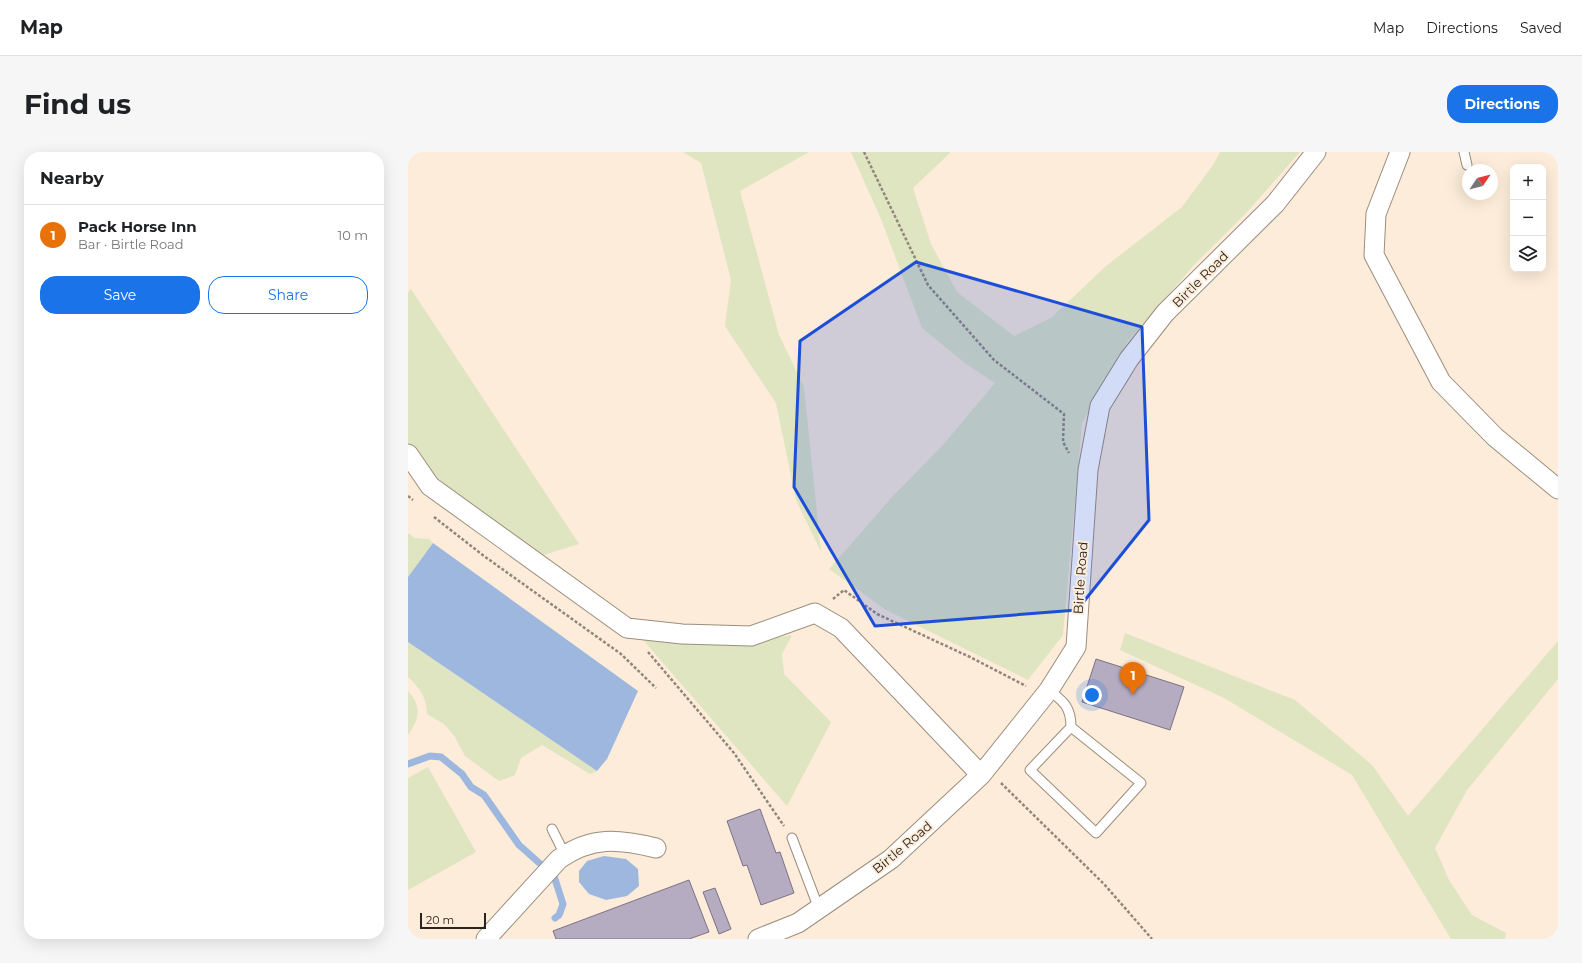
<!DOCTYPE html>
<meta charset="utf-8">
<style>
:root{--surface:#fff;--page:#f6f6f6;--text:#202124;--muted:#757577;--line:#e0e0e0;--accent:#1a73e8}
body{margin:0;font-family:Montserrat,sans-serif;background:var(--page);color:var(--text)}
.controls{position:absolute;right:12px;top:12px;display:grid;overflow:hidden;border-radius:8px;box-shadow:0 4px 16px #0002}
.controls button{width:36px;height:36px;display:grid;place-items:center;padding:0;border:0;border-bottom:1px solid var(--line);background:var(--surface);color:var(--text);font:20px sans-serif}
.compass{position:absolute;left:1054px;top:12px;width:36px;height:36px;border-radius:50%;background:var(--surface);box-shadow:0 4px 16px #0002;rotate:55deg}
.scale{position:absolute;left:12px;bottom:10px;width:66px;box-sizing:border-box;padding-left:4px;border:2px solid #2a241e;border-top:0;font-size:11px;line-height:14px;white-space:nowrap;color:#2a241e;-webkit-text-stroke:3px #fcecd9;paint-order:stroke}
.you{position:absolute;left:684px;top:543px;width:14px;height:14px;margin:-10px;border:3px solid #fff;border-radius:50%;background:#1a73e8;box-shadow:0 0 0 6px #1a73e833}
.badge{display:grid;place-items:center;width:26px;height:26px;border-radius:50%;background:var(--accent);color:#fff;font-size:13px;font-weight:700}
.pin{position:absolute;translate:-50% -33px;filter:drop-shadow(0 1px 2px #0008)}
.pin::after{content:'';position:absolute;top:21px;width:14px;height:12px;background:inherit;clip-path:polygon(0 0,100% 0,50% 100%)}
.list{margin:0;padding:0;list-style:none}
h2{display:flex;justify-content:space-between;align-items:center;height:52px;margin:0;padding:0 16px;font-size:17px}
h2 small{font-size:13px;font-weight:400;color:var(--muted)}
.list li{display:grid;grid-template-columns:26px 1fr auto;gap:12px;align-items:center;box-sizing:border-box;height:60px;padding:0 16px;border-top:1px solid var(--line)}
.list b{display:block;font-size:15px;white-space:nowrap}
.list p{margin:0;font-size:13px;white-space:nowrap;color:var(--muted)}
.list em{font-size:13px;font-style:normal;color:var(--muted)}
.actions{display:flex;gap:8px;padding:12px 16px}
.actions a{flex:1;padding:9px 0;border:1px solid var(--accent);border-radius:16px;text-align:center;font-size:14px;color:var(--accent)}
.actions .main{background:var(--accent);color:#fff}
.icon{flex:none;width:22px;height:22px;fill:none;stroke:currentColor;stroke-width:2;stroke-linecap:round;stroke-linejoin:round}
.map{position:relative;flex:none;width:1150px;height:787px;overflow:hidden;border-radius:16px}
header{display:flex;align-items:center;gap:24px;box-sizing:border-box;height:56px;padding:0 20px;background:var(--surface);border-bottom:1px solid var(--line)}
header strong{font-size:19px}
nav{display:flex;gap:22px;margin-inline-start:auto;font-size:14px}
.intro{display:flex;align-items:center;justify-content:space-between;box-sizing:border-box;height:96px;padding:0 24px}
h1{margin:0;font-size:28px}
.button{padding:10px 18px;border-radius:16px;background:var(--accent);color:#fff;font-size:14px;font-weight:700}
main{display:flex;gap:24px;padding:0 24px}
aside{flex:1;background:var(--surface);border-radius:16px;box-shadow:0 4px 16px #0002}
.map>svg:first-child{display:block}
</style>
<header>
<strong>Map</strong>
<nav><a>Map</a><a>Directions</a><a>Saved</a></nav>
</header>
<div class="intro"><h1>Find us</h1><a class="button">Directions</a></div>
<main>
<aside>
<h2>Nearby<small></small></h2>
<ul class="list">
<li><span class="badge" style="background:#e8710a">1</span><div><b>Pack Horse Inn</b><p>Bar · Birtle Road</p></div><em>10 m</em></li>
</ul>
<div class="actions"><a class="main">Save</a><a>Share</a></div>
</aside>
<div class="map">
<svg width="1150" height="787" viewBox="0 0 1150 787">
<rect width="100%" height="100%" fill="#fcecd9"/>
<!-- green -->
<path fill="#dfe4c1" d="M275,0H401L332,39L371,183L396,235L413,400L388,348L368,251L317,174L323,128L293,11Z
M443,0H543L505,36L523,92L549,140L606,184L643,166L698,114L774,55L805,13L812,0H892L838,61L786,113L720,189L674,271L655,483L620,528L478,458L421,417L484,345L534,294L587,231L558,212L514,176L473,67Z
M3,137L171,392L129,405L27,329L0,292V140Z
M0,381L6,386L21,387L25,391L0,425Z
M717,481L887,548L964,613L1000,664L1150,489V527L1059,638L1027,696L1041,728L1064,763L1098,781L1097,787H1043L944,623L816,546L712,498Z
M230,482L342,490L384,483L374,502L376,522L423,570L379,654Z
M0,490L189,619L182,622L134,593L113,606L107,623L91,629L57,604L47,585L36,572L19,562C19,546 12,536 0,525Z
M0,539C14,555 12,566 0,583Z
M20,615L68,700L0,738V626Z"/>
<!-- water -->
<path fill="#9eb7df" d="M25,391L230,539L199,607L189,619L0,490V425Z
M196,704L218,707L230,717L231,734L219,744L198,748L181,742L171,730V719L179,709Z"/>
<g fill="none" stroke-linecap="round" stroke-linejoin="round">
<!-- stream -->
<path stroke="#9eb7df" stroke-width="7" d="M0,612L22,604L33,605L54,622L63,635L76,643L111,693L146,724L155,752L151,763L147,766"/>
</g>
<!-- building -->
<path fill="#b5acc1" stroke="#7a7285" d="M688,507L776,535L762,578L674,550Z
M352,657L368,701L372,700L386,741L353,753L339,713L335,714L319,669Z
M281,728L301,780L281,787H148L145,779Z
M307,736L323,777L311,782L295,740Z"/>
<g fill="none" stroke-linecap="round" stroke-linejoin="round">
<!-- lane casing -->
<g stroke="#9c8d7c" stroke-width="11">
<path id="lane" d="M1056,0L1059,13
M641,538C656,550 663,555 663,575L733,631L688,681L622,618L663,575
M144,677L157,703
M384,686L411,757"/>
</g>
<!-- street casing -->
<g stroke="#9c8d7c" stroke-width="21">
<path id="street" d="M992,0L968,62L966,103L1033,230L1087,285L1150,337
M0,302L22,334L219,476L274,482L343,484L407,461L433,476L573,623
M78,787L151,707C184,684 210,687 248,696
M350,787L390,771L483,707L573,623L641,538L668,495L680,318L692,254L721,207L757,161L867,52L908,0"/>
</g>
<!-- path -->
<path stroke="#91867a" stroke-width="2.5" stroke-dasharray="3 2" stroke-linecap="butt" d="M456,0L520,133L586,208L656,262L655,290L661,301
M0,344L5,348
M26,365L76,404L213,502L248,536
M425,447L436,438L469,462L562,505L618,534
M240,500L326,601L376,674
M593,631L696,732L744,787"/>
<!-- lane -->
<use href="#lane" stroke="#fff" stroke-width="9"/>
<!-- street -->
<use href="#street" stroke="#fff" stroke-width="19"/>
</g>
<!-- marked area -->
<path fill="#1d4ed8" fill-opacity="0.2" stroke="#1d4ed8" stroke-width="3" stroke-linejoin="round" d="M508,110L734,175L741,368L669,458L467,474L386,335L392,189Z"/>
<g text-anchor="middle" stroke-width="4" stroke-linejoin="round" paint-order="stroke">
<!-- street labels -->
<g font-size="13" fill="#2a241e" stroke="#fcecd9">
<text transform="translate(792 127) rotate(-45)" y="5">Birtle Road</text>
<text transform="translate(672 426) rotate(-86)" y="5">Birtle Road</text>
<text transform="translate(494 695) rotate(-40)" y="5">Birtle Road</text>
</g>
</g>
</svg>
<div class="controls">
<button>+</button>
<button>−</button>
<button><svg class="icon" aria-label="layers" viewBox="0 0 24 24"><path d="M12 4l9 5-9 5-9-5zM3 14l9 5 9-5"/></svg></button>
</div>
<svg class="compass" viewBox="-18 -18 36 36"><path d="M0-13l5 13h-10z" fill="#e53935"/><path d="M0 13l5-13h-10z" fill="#757577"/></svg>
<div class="scale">20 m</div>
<div class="you"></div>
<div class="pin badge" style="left:725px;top:543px;background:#e8710a">1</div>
</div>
</main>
